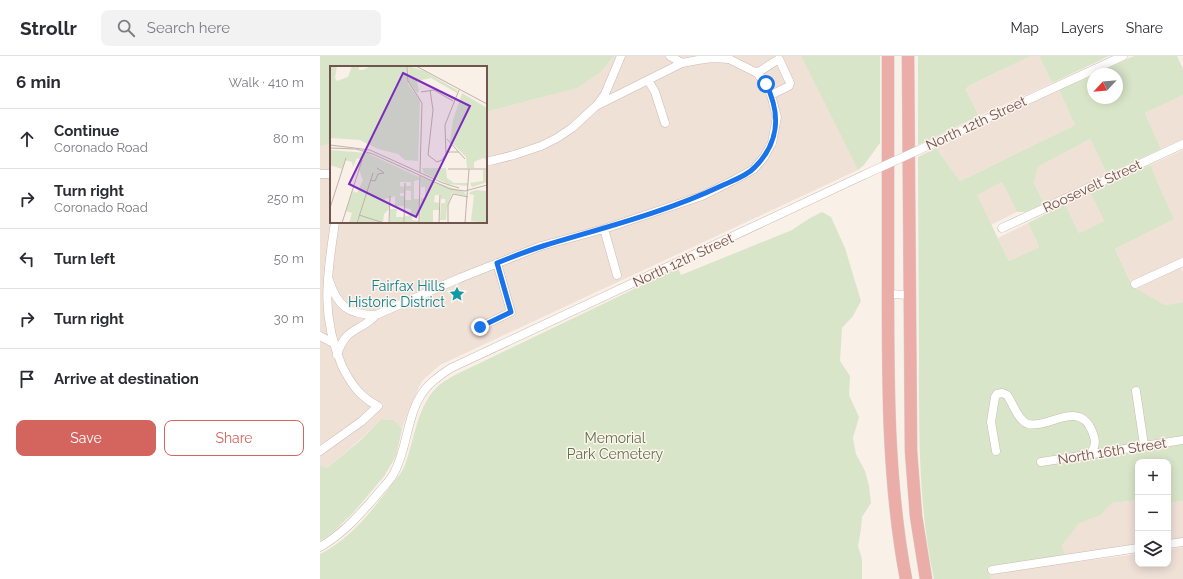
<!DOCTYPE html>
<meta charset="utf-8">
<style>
:root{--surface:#fff;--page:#f2f2f3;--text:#2b2b33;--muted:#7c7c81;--line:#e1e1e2;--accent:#d3645e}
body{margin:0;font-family:Raleway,sans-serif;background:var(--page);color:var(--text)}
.controls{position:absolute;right:12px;bottom:12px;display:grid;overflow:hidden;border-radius:8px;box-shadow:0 2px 10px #0003}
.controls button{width:36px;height:36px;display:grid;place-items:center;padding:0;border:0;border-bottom:1px solid var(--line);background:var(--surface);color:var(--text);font:20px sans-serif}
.compass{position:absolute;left:767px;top:12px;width:36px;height:36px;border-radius:50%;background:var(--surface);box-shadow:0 2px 10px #0003;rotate:244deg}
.stop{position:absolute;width:12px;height:12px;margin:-9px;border:3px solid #1a73e8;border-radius:50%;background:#fff}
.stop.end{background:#1a73e8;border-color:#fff;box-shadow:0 1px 4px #0008}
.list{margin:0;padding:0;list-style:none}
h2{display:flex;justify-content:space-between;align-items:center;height:52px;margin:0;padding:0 16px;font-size:17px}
h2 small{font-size:13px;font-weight:400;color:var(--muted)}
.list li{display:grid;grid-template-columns:26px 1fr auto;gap:12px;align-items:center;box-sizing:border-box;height:60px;padding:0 16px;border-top:1px solid var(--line)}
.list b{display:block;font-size:15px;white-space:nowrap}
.list p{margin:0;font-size:13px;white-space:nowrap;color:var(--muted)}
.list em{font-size:13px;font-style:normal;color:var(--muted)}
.actions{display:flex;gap:8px;padding:12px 16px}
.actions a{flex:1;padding:9px 0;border:1px solid var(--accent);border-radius:8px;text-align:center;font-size:14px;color:var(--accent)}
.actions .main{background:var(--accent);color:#fff}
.icon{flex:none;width:22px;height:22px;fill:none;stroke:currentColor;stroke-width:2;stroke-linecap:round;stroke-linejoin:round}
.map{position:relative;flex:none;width:863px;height:523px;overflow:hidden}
header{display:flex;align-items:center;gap:24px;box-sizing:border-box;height:56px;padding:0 20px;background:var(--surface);border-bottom:1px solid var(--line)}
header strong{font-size:19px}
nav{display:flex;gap:22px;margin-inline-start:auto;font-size:14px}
.search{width:280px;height:36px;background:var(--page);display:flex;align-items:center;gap:10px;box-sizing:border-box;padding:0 14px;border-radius:8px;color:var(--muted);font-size:15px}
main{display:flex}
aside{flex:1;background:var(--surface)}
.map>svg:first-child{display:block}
</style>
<header>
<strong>Strollr</strong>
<div class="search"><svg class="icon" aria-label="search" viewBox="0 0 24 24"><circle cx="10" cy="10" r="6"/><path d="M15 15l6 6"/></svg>Search here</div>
<nav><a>Map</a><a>Layers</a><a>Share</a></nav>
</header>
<main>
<aside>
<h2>6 min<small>Walk · 410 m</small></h2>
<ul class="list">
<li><svg class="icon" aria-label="ahead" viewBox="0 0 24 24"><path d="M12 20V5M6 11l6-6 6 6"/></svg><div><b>Continue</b><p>Coronado Road</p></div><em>80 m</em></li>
<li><svg class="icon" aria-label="right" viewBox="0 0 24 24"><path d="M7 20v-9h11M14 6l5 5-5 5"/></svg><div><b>Turn right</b><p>Coronado Road</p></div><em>250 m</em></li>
<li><svg class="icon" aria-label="left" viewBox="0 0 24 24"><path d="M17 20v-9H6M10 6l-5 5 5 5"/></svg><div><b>Turn left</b></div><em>50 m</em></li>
<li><svg class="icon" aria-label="right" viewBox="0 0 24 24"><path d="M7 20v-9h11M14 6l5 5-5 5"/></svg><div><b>Turn right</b></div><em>30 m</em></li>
<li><svg class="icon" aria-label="arrive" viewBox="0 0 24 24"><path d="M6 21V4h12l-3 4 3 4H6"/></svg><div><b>Arrive at destination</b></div></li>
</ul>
<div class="actions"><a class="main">Save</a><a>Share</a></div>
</aside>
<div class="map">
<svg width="863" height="523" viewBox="0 0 863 523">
<rect width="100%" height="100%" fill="#f9f0e8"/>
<!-- residential -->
<path fill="#f0e1d7" d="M294,0H481L538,114L120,309L102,325L89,353L82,373L74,364L61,363L42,382L7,412L0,409V90L11,88V166H166V56L231,39L281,16Z
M711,0H719L732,27L659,60L646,32L648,30Z
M739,34L755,69L640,125L616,92Z
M863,39V83L841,93L825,57Z
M770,83L787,118L724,148L714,127L718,111Z
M863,94V201L811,226L795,193L854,163L830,109Z
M682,126L697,156L671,169L656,139Z
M770,136L784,165L759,177L745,148Z
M708,167L719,191L689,205L678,182Z
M861,212L863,216V246L845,249L815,233Z
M818,444V488L745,499L742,489L749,481L757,468L781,459L792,447Z
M863,445V482L848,484V447Z
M863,491V523H671L670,517L818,498V508H848V494Z"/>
<!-- green -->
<path fill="#d9e5c8" d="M0,0H294L281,16L257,32L166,56V11H11V88L0,90Z
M481,0H560V87L544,109L538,114Z
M598,0H711L648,30L646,33L659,60L598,89Z
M719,0H789L732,27Z
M814,0H857L863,13V39L825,57L841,93L787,118L770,83L718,111L714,127L724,148L705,156H697L682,126L657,139L689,205L719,191L708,167L745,148L759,177L784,165L770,136L830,109L854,163L795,193L813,231L845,249L863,246V445L848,447V406H818V444L792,447L781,459L758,468L749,481L742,489L745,499L669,511L671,523H614C598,450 599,374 599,299C599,233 598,167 598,101L616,92L640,125L755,69L739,34L773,19V42H797V18H774Z
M502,156L511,161L525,192L541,245L533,260L522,272L520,305L530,320L529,339L539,361L533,382L536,398L545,415L549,430L551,447L542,461L541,473L538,490L542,503V523H0V498C30,483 50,457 70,431C75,424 82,417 85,409C95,382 97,349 119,329C124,325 130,322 135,319L358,212L361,219L472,174L490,162Z
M61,363L74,364L82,373L76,400L65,419L34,456L12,477L0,485V409L7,412L42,383Z"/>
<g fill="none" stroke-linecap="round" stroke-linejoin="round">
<!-- minor casing -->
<g stroke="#ccb9b2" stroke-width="9">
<path id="minor" d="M350,0L362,7
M437,17L459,3L470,27L469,30L451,39
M328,24L335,36L345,67
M277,49L285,38L301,0
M614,87L803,0
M0,118H11
M682,172L863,88
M284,173L297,219
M9,224C17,250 29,259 56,259
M815,228L863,206
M568,238L590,239
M160,271L191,256L177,207
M0,280L13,287
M17,299C26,270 39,277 56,259L140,222L221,190L284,173L382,140L416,123L434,113L444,101L452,87L457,61L451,39L446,28L437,17L409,3L393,2L378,4L362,7L276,50L252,72L237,82L221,90L194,99L166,106
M816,335L824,389
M0,395L42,365L58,350C40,341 31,328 22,310C0,258 7,221 15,166
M676,395L671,366L675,341L677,338L682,337L687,339C693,347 698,365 708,368C728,373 759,343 772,375C776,385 776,388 771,398
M721,406L863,384
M848,488L863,486
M0,491C24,477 38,460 56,440C61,433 69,426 73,419C88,393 86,360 103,336C110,326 120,319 131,312L546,118
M672,514L818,492"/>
</g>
<!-- highway casing -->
<g stroke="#d7cfce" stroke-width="13">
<path id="highway" d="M568,0C568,79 568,158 568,236C568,332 568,428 586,523
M588,0L591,395L596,460L606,523"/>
</g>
<!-- minor -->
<use href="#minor" stroke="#fff" stroke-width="8"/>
<!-- highway -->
<use href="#highway" stroke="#ebada7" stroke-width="12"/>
<!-- minor-bridge casing -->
<g stroke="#ccb9b2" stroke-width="9" stroke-linecap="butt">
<path id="minor-bridge" d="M546,118L614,87"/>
</g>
<!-- minor-bridge -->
<use href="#minor-bridge" stroke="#fff" stroke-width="8"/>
</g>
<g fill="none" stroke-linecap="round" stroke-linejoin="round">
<!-- route -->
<path stroke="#1a73e8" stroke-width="5" d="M160,271L191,256L177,207C192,201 207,195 223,190C282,172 344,157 401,130C412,125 427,120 435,111C459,87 461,58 446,28"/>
</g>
<!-- icons -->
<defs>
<g id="sight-bare" transform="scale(1.2)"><path d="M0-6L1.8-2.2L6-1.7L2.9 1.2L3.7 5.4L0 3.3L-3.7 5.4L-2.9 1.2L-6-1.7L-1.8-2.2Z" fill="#0f9aa8" stroke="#fdf4ee" stroke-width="2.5" paint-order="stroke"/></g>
</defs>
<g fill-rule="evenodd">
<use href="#sight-bare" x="137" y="238"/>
</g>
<g text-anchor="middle" stroke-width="3" stroke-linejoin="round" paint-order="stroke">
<!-- street labels -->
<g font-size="14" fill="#70554f" stroke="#fdf4ee">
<text transform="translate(656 67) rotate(-25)" y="5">North 12th Street</text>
<text transform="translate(772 130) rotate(-25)" y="5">Roosevelt Street</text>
<text transform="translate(363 204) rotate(-25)" y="5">North 12th Street</text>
<text transform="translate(792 395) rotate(-9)" y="5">North 16th Street</text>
</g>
<!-- culture labels -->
<g font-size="14" fill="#0d838f" stroke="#fdf4ee" text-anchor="end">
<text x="125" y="235">Fairfax Hills<tspan x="125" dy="16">Historic District</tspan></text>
</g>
<!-- park labels -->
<g font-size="14" fill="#5e7449" stroke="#fdf4ee">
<text x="295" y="387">Memorial<tspan x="295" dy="16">Park Cemetery</tspan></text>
</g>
</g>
<!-- overview -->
<g transform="translate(10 10)">
<rect width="157" height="157" fill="#f9f0e8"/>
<path d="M0,0H7L5,12L7,15L18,11L22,0H29V4H33L41,0H77L78,18L90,35L88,95L75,94L68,88L48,83L30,74L0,72ZM78,0L94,5L127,24V27L101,12L87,15L89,25L87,27L79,16ZM132,27L157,42V94L153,92L144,96V102H137L136,91L120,75L123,54ZM0,84L37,87L89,111V114L84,115V133H89V150H82V154L89,155V157H75V150L81,149V143L75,142V134H81V125L75,124L76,120H81V116H70V120L74,121V127H70V130H74V140H65V130L55,133L54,137H59V143L54,148L53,157H27L29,148L26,157H19L22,147L16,145L23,125L27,127L33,114L29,104L32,94L27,92L23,101L22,96L15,94L12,103L0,99ZM92,102H116L117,112L124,117H138V120L118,118L94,107ZM153,104H157V116L142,121L140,117L153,115ZM91,111L134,126L137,130L122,127L117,141L116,154H110L111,137H115V133H111V129H105L104,136L109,137V144H103V157H90L91,132H95V121H91ZM146,124L157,125V157L141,155L144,129L139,128L140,126ZM60,143H67L66,151H74V157H60Z" fill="#d9e5c8"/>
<path fill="none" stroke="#c2b2ab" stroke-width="1" d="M77,0L78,15L92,37L90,106M86,0L157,38M100,24L103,44L98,89L107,96L112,94L116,88L115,59L129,24M91,26L104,24L123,35M117,73L135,93M0,79L40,84L113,117L129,122M0,82L26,83L43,88L120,123L135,125L157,119M116,86H129M118,103H157M40,114L45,115L48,108L54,107L47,102M0,142L16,92M29,149L54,157M12,157L32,94M27,157L43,107M59,157L60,130M74,157L75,117M89,157L90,110M109,157L110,129M118,157V139L123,128L138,131M135,157L139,103"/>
<path fill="#7b2cbf" fill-opacity="0.15" stroke="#7b2cbf" stroke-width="2" d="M73,7L140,40L86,151L19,118Z"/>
<rect width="157" height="157" fill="none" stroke="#70554f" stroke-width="2"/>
</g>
</svg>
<div class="controls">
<button>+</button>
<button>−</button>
<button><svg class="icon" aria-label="layers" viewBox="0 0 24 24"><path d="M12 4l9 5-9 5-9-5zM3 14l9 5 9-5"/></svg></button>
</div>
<svg class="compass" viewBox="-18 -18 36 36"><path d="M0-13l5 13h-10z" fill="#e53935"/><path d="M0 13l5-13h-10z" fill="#7c7c81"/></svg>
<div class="stop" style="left:446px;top:28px"></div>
<div class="stop end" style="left:160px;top:271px"></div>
</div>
</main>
